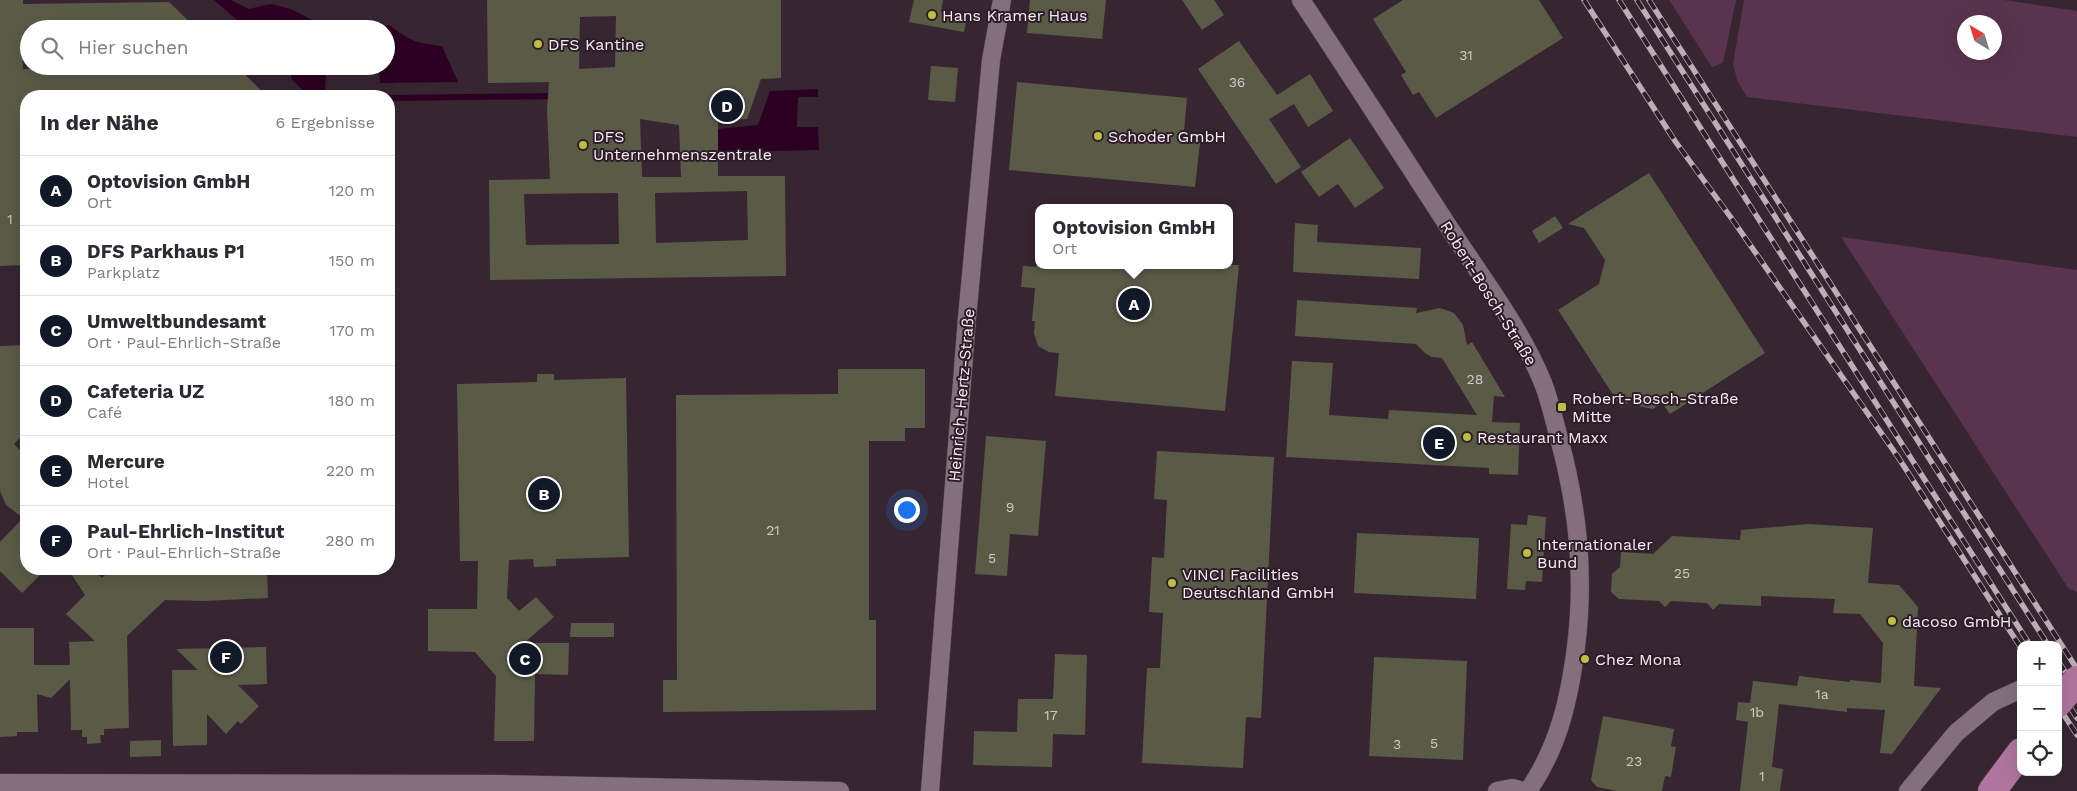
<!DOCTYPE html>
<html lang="de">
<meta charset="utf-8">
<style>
:root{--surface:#fff;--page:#f2f2f3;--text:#2b2b33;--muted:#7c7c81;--line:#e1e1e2;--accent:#111827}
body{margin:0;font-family:"Work Sans",sans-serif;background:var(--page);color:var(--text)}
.controls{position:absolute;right:15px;bottom:15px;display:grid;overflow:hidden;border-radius:10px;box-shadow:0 5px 20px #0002}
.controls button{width:45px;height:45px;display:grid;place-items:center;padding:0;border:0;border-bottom:1px solid var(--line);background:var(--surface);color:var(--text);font:25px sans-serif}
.compass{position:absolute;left:1957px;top:15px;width:45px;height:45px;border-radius:50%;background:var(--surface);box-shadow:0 5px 20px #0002;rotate:322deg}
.you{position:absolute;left:906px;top:509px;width:18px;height:18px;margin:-12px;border:4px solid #fff;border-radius:50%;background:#1a73e8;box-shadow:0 0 0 8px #1a73e833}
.badge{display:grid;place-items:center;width:32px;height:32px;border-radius:50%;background:var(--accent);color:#fff;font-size:16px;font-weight:700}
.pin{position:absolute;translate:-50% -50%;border:2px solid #fff;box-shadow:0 1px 5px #0006}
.popup{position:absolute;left:1035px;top:204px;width:198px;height:65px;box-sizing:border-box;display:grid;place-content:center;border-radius:10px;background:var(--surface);filter:drop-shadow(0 1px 4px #0005);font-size:16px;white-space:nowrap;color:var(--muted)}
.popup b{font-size:19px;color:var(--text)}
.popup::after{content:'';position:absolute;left:50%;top:100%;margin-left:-10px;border:10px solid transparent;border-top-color:var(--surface)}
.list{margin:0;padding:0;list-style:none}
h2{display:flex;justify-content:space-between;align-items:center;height:65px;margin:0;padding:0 20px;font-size:21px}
h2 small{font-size:16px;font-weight:400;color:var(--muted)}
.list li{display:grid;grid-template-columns:32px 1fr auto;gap:15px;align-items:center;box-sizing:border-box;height:70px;padding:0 20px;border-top:1px solid var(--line)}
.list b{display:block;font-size:19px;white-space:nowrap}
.list p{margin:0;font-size:16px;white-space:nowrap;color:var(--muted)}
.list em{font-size:16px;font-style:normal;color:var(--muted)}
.icon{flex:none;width:28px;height:28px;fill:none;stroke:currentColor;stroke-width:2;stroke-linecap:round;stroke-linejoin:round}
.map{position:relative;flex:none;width:2077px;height:791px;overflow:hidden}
.search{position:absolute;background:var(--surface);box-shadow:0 5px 20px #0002;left:20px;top:20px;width:375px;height:55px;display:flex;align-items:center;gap:12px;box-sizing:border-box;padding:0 18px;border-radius:28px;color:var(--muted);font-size:19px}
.panel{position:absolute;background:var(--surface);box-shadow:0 5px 20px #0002;left:20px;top:90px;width:375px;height:485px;border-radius:20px}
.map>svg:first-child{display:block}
</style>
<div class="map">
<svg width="2077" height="791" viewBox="0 0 2077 791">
<rect width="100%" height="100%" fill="#372632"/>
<!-- green -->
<path fill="#5a334e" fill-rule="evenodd" d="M1669,0H1736L1723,63L1712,67Z
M1744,0H2004L2077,11V137L1747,97L1737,80L1733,63ZM1964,22H1994V52H1964Z
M1841,237L2077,270V592L2068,588Z"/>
<!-- water -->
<path fill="#2c0022" d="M214,0H231L249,9L271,4L291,9L318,23L320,29H252L237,20Z
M389,25C410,41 416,43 442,46L458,82L380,83L379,66H386V29H378L377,26Z
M289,66H326L325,96H309L292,80Z
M818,89V97H798L797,127H818L819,150L718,152V129L758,125L770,91Z
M563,93V99L389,101V96H385V95Z"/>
<!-- building -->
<path fill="#5a5b47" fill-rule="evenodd" d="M0,0H23V4L169,2L197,29H29V37L22,38L23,69L236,66L267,96H26V265L0,266Z
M487,0H781V78L761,79L747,119L718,121V176H785L786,276L490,280L489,180L550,179L547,109L549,82L488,83ZM616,16L615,67L579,69L580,17ZM640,119L679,125L681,177H642ZM747,191L748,240L656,243L655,193ZM618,193L619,244L526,245L524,194Z
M914,0H943L941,12L967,17L964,32L909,22Z
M1030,0H1106L1102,39L1027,33Z
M1182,0H1214L1224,15L1202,30Z
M1403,0H1539L1563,38L1436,118L1419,92L1413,95L1401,75L1406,72L1373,19Z
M1239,41L1277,95L1310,74L1333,111L1308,127L1294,104L1269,119L1301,167L1276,184L1198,69Z
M931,66L958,68L955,102L928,100Z
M1017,82L1187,98L1183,142L1200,143L1195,187L1009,170Z
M1350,138L1384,188L1355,208L1338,184L1319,197L1301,172Z
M1649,173L1765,353L1670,414L1662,403L1653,409L1639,406L1634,399L1621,407L1558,310L1599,284L1605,260L1584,228L1568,224Z
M1555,216L1563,228L1539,243L1532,231Z
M1295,223L1318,225L1317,242L1421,248L1419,279L1293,272Z
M1036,265H1239L1225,411L1055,396L1059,353L1049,352L1038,346L1034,333L1035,321H1032L1035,288L1021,287L1023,266L1036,267Z
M1297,300L1417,308L1416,313L1440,308L1454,313L1463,325L1467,345L1472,342L1505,397L1494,396L1492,422L1520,423L1518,475L1489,474V468L1286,457L1292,361L1333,363L1329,415L1388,419L1389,410L1477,415L1442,358L1432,357L1425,353L1416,344L1295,336Z
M26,345V431L14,444L26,456V569H46L22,593L0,571V542L23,518L6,505L0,491V346Z
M838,369H925V428H905V441H869V620H876V710L663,712V680H677L676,395L838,394Z
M537,374H554V380L626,378L629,557L556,559V566L534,567L533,559L509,560L507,598L519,611L536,597L554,617L524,643H569L568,675L535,674L534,741H494L496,676L475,652L428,651V609H477L478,561H460L457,384L537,382Z
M986,436L1046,441L1038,536L1010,534L1007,576L975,574Z
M1157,451L1274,457L1261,718L1246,717L1243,768L1142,763L1147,668H1160L1163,613L1149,612L1152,557L1164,558L1167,500L1154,499Z
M1528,515L1546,517L1542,582L1526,581L1525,590L1507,589L1511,524L1527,525Z
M1808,524L1873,528L1868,583L1899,585L1918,607L1914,686L1941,688L1892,754L1880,753L1885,710L1847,708V712L1779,704L1772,767L1783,769L1780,791H1740L1748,722L1736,720L1738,702L1750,703L1753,681L1797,686L1799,676L1850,682V680L1881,683L1883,643L1860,614L1833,613L1835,599L1761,596V606L1719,604L1713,610L1707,603L1671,601L1665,607L1659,601L1619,599L1611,592L1612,574L1620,567L1621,552L1653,554L1672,536L1740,540L1741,530Z
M1357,533L1479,538L1476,599L1354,593Z
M68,569H92L102,578L111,569H267L268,598L204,601L165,600L127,636L129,728L104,729V735H100L101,743L87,744V737H82V730H71L70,679L51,698L37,694L38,732H17V736L0,737V628H34V665H70L69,642L95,641L66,614L85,595Z
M571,623H614V637H570Z
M266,647L267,684L238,685L259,706L241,724L238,721L226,734L207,714V745L173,746L172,670H198L176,649Z
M1055,654L1087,655L1085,735L1053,734L1052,767L973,765L974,731L1017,732L1018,699H1053Z
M1374,657L1467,661L1463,760L1369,756Z
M1603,716L1674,729L1671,746L1676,747L1671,777L1665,776L1662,791H1617L1597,787L1591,780Z
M161,740V756L130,757V741Z"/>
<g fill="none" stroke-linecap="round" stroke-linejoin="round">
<!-- minor casing -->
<g stroke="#53444e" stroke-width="19">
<path id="minor" d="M1301,0C1352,77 1402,155 1452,232C1484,281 1521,329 1543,383C1550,401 1554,420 1559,438C1578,509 1585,574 1576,647C1569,700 1559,746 1528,791
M0,783L501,784L840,791
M930,791L967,318L991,60L1002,0
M1497,791L1512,788L1523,791
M1908,791L1956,733L1993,702L2021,689"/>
</g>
<!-- primary casing -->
<g stroke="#53444e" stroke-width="29">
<path id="primary" d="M1992,791L2021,752"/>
</g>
<!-- minor -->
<use href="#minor" stroke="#84707d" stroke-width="18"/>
<!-- primary -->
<use href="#primary" stroke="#b0759e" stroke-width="28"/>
<!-- rail casing -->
<g stroke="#bbaeb6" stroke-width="5.5">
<path id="rail" d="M1584,0L1675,141L1732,219L1898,457L2021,648
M1619,0L2030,645
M1637,0L2048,645
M1649,0L2077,669
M2058,661L2077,690
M2058,689L2077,718
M2058,706L2077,735"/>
</g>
<!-- rail -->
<use href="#rail" stroke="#2d1d28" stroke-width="4" stroke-dasharray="11" stroke-linecap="butt"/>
<!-- primary-bridge casing -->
<g stroke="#53444e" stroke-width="29" stroke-linecap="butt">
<path id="primary-bridge" d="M2058,703L2077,680"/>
</g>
<!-- primary-bridge -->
<use href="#primary-bridge" stroke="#b0759e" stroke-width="28"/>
</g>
<!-- markers -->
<g fill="#bcbf43" stroke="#2d1d28" stroke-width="2">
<circle cx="932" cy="15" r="5"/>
<circle cx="538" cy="44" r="5"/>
<circle cx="1098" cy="136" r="5"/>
<circle cx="583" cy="145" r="5"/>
<rect x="1557" y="402" width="10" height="10" rx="2.5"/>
<circle cx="1467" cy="437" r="5"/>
<circle cx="1527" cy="553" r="5"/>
<circle cx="1172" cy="583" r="5"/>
<circle cx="1892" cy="621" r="5"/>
<circle cx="1585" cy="659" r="5"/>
</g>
<g text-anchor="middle" stroke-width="4" stroke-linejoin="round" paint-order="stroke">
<!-- number labels -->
<g font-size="14" fill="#d1c8c9">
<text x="1466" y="60">31</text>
<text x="1237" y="87">36</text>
<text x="10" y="224">1</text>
<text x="1475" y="384">28</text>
<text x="1010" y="512">9</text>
<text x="773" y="535">21</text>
<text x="992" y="563">5</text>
<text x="1682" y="578">25</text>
<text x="1822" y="699">1a</text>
<text x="1757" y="717">1b</text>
<text x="1051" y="720">17</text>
<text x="1434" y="748">5</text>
<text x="1397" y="749">3</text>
<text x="1634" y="766">23</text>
<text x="1762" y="781">1</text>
</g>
<!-- poi labels -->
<g font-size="16" fill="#f9edf4" stroke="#2d1d28" text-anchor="start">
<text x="942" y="21">Hans Kramer Haus</text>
<text x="548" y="50">DFS Kantine</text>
<text x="593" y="142">DFS<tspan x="593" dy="18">Unternehmenszentrale</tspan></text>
<text x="1108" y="142">Schoder GmbH</text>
<text x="1572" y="404">Robert-Bosch-Straße<tspan x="1572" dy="18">Mitte</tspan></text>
<text x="1477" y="443">Restaurant Maxx</text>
<text x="1537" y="550">Internationaler<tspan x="1537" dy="18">Bund</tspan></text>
<text x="1182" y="580">VINCI Facilities<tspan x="1182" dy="18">Deutschland GmbH</tspan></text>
<text x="1902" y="627">dacoso GmbH</text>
<text x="1595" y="665">Chez Mona</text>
</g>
<!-- street labels -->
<g font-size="16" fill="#f9edf4" stroke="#2d1d28">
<text transform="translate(1489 293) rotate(58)" y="6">Robert-Bosch-Straße</text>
<text transform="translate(961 395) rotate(-85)" y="6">Heinrich-Hertz-Straße</text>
</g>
</g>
</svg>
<div class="controls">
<button>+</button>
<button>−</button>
<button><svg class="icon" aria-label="locate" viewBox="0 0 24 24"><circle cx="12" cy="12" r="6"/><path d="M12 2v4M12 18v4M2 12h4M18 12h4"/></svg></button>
</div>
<svg class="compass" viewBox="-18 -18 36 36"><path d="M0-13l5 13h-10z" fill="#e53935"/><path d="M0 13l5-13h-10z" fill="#7c7c81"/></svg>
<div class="you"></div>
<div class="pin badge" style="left:1134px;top:304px">A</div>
<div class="popup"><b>Optovision GmbH</b>Ort</div>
<div class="pin badge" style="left:544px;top:494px">B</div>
<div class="pin badge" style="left:525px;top:659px">C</div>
<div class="pin badge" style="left:727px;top:106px">D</div>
<div class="pin badge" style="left:1439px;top:443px">E</div>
<div class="pin badge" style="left:226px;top:657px">F</div>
<div class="search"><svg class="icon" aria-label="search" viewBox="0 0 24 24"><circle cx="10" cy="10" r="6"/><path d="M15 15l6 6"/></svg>Hier suchen</div>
<section class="panel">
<h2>In der Nähe<small>6 Ergebnisse</small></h2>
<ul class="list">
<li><span class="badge">A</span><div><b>Optovision GmbH</b><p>Ort</p></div><em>120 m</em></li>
<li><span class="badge">B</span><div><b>DFS Parkhaus P1</b><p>Parkplatz</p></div><em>150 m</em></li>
<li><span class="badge">C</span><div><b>Umweltbundesamt</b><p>Ort · Paul-Ehrlich-Straße</p></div><em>170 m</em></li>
<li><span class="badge">D</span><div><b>Cafeteria UZ</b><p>Café</p></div><em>180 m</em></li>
<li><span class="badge">E</span><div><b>Mercure</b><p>Hotel</p></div><em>220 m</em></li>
<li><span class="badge">F</span><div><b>Paul-Ehrlich-Institut</b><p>Ort · Paul-Ehrlich-Straße</p></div><em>280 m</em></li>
</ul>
</section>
</div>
